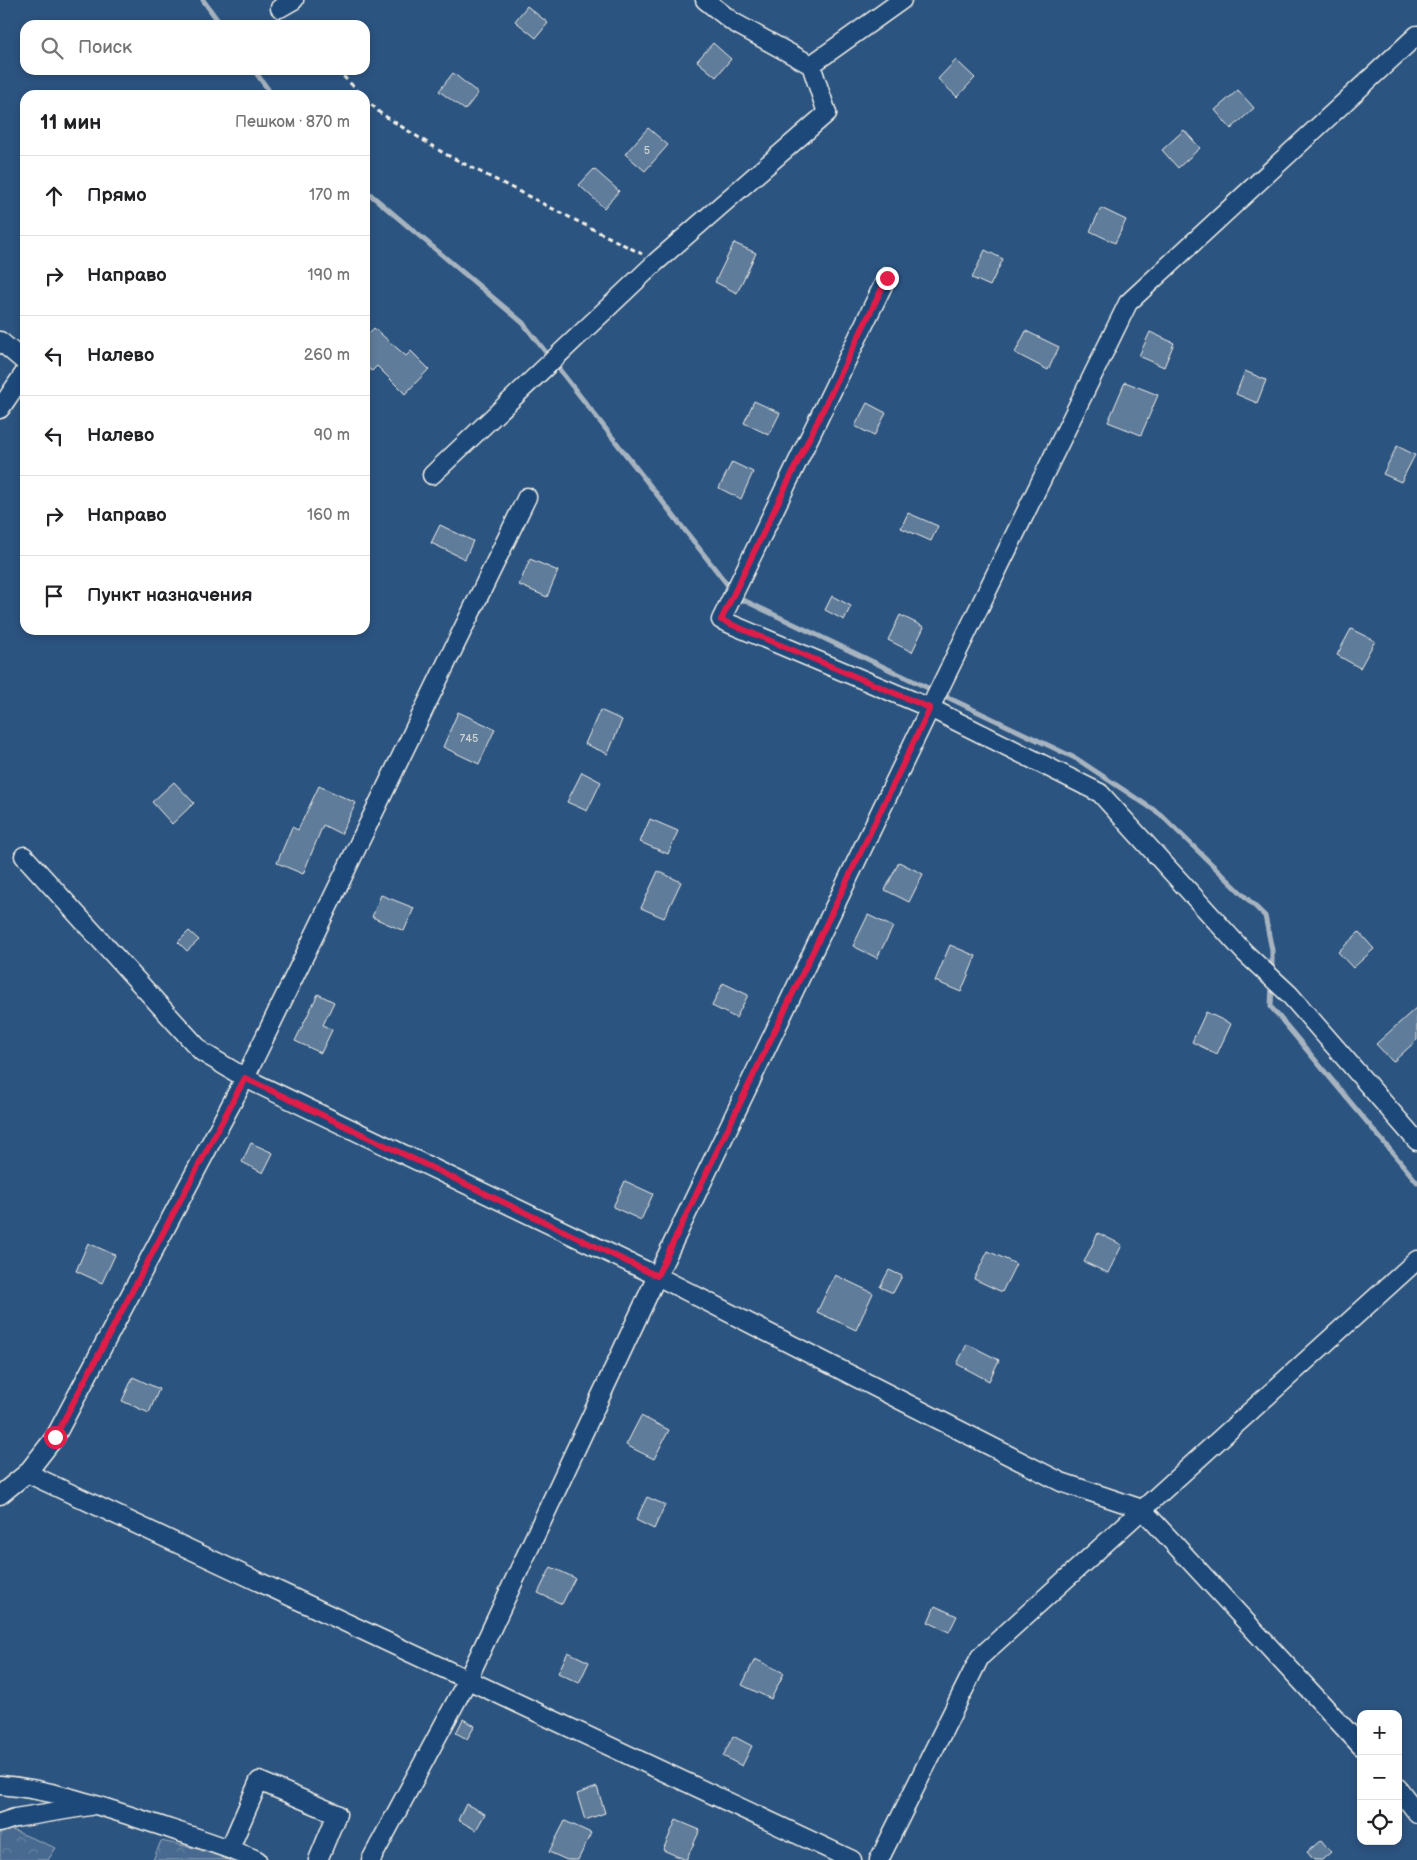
<!DOCTYPE html>
<html lang="ru">
<meta charset="utf-8">
<style>
:root{--surface:#fff;--page:#f2f2f2;--text:#202124;--muted:#757577;--line:#e0e0e0}
body{margin:0;font-family:"Balsamiq Sans",sans-serif;background:var(--page);color:var(--text)}
.controls{position:absolute;right:15px;bottom:15px;display:grid;overflow:hidden;border-radius:10px;box-shadow:0 2px 8px #0003}
.controls button{width:45px;height:45px;display:grid;place-items:center;padding:0;border:0;border-bottom:1px solid var(--line);background:var(--surface);color:var(--text);font:25px sans-serif}
.stop{position:absolute;width:15px;height:15px;margin:-11px;border:4px solid #e11d48;border-radius:50%;background:#fff}
.stop.end{background:#e11d48;border-color:#fff;box-shadow:0 1px 5px #0008}
.list{margin:0;padding:0;list-style:none}
h2{display:flex;justify-content:space-between;align-items:center;height:65px;margin:0;padding:0 20px;font-size:21px}
h2 small{font-size:16px;font-weight:400;color:var(--muted)}
.list li{display:grid;grid-template-columns:32px 1fr auto;gap:15px;align-items:center;box-sizing:border-box;height:80px;padding:0 20px;border-top:1px solid var(--line)}
.list b{display:block;font-size:19px;white-space:nowrap}
.list em{font-size:16px;font-style:normal;color:var(--muted)}
.icon{flex:none;width:28px;height:28px;fill:none;stroke:currentColor;stroke-width:2;stroke-linecap:round;stroke-linejoin:round}
.map{position:relative;flex:none;width:1417px;height:1860px;overflow:hidden}
.search{position:absolute;background:var(--surface);box-shadow:0 2px 8px #0003;left:20px;top:20px;width:350px;height:55px;display:flex;align-items:center;gap:12px;box-sizing:border-box;padding:0 18px;border-radius:15px;color:var(--muted);font-size:19px}
.panel{position:absolute;background:var(--surface);box-shadow:0 2px 8px #0003;left:20px;top:90px;width:350px;height:545px;border-radius:15px}
.map>svg:first-child{display:block}
</style>
<div class="map">
<svg width="1417" height="1860" viewBox="0 0 1417 1860">
<defs>
<pattern id="forest-crowns" width="20" height="18" patternUnits="userSpaceOnUse" patternTransform="scale(1.25)"><rect width="20" height="18" fill="#496b90"/><path d="M2 6a3 3 0 1 1 6 0M12 15a3 3 0 1 1 6 0" fill="none" stroke="#6481a0"/></pattern>
</defs>
<rect width="100%" height="100%" fill="#2c5481"/>
<filter id="ink" filterUnits="userSpaceOnUse"><feTurbulence type="fractalNoise" baseFrequency=".02" numOctaves="2"/><feDisplacementMap in="SourceGraphic" scale="10" xChannelSelector="R" yChannelSelector="G"/><feConvolveMatrix kernelMatrix="1 2 1 2 8 2 1 2 1" color-interpolation-filters="sRGB"/></filter>
<g filter="url(#ink)">
<!-- forest -->
<path fill="url(#forest-crowns)" stroke="#9eaebc" d="M5,1827L56,1848L48,1860H0V1829Z
M161,1841L217,1853L231,1860H153Z"/>
<g fill="none" stroke-linecap="round" stroke-linejoin="round">
<!-- stream -->
<path stroke="#a7b4c0" stroke-width="5" d="M203,0L221,25
M254,70L272,95
M365,190L523,323L737,597L1077,759L1160,814L1265,916L1272,950V972
M1272,983L1271,1007L1417,1182"/>
</g>
<!-- building -->
<path fill="#5e7b9a" stroke="#f4f1e8" d="M527,6L548,23L536,38L515,21Z
M713,43L731,59L716,77L697,61Z
M956,60L975,78L957,97L938,79Z
M453,73L478,93L465,110L439,91Z
M1238,90L1254,108L1231,129L1215,110Z
M648,128L668,145L645,171L625,154Z
M1184,130L1200,148L1178,168L1162,150Z
M594,169L619,191L604,208L579,185Z
M1101,208L1126,220L1115,243L1090,231Z
M734,243L756,253L737,293L715,282Z
M985,250L1003,259L990,286L972,278Z
M374,328L406,356L411,351L429,369L405,394L377,366L372,371L365,366V337Z
M1026,331L1059,347L1048,370L1015,353Z
M1150,332L1174,343L1164,367L1139,356Z
M1245,371L1266,380L1257,403L1236,394Z
M1125,382L1158,395L1141,435L1108,422Z
M754,401L780,413L769,435L744,423Z
M867,403L886,413L874,436L855,426Z
M1397,446L1415,455L1401,482L1383,474Z
M732,462L753,472L741,499L719,488Z
M908,513L938,526L931,541L901,528Z
M440,525L473,541L465,559L431,543Z
M530,559L558,571L547,597L519,585Z
M832,596L851,606L844,620L825,610Z
M900,615L924,627L912,652L888,640Z
M1351,629L1375,641L1360,668L1337,655Z
M600,710L622,720L608,754L585,744Z
M458,712L495,729L479,764L443,747Z
M582,772L601,782L587,811L567,802Z
M174,782L194,803L172,824L152,802Z
M319,786L356,803L341,834L323,825L303,874L277,863L292,827L298,830Z
M650,819L678,831L668,854L640,842Z
M899,862L923,874L909,902L885,890Z
M658,871L681,882L664,918L641,908Z
M381,895L414,908L404,931L372,917Z
M868,915L893,927L877,958L853,946Z
M189,931L199,940L187,951L178,942Z
M1359,932L1374,949L1353,968L1338,952Z
M950,945L976,956L961,992L935,981Z
M723,983L748,995L736,1018L712,1006Z
M318,994L334,1002L323,1025L332,1030L321,1053L295,1041Z
M1417,1007V1040L1393,1062L1376,1044Z
M1206,1012L1231,1024L1217,1054L1192,1042Z
M251,1143L273,1153L263,1173L242,1162Z
M625,1181L653,1194L641,1220L613,1207Z
M1098,1233L1122,1245L1108,1273L1084,1262Z
M88,1243L115,1255L102,1283L76,1271Z
M988,1251L1016,1264L1002,1292L974,1279Z
M889,1270L902,1276L893,1293L880,1287Z
M835,1275L873,1293L856,1330L817,1312Z
M967,1344L999,1360L989,1381L957,1364Z
M133,1377L159,1389L149,1413L122,1401Z
M641,1416L669,1430L654,1459L626,1445Z
M647,1497L665,1505L654,1529L636,1520Z
M551,1567L575,1578L562,1604L538,1593Z
M935,1606L957,1616L949,1632L928,1622Z
M568,1652L589,1662L579,1683L558,1673Z
M755,1659L784,1673L771,1699L742,1685Z
M463,1719L475,1726L467,1739L456,1733Z
M733,1736L752,1746L742,1766L723,1756Z
M597,1787L605,1813L585,1820L577,1794Z
M466,1804L485,1814L476,1830L458,1820Z
M676,1820L700,1830L686,1860L663,1850Z
M565,1821L591,1833L578,1860H567L549,1852Z
M1321,1840L1331,1852L1322,1860H1314L1307,1852Z"/>
<g fill="none" stroke-linecap="round" stroke-linejoin="round">
<!-- minor casing -->
<g stroke="#f4f1e8" stroke-width="21">
<path id="minor" d="M705,0L733,22L811,65
M280,8L294,0
M887,277L721,620L930,708L1100,793L1245,953L1289,994L1417,1141
M0,341L25,362
M0,409L25,372
M432,475L656,262L827,113L811,65L902,0
M24,856L202,1052L245,1078L657,1276L1061,1482L1142,1509L1361,1746
M27,1473L852,1860
M0,1495L27,1473L55,1437L245,1078L527,497
M0,1785C51,1789 100,1806 149,1822C185,1834 222,1845 257,1860
M1398,1788L1417,1813
M0,1823L15,1818L90,1806
M230,1848L259,1781L337,1814L318,1860
M371,1860L467,1681L657,1276L930,708L1128,303L1417,35
M879,1860L980,1657L1417,1260"/>
</g>
<!-- path -->
<path stroke="#f4f1e8" stroke-width="3" stroke-dasharray="5 4" stroke-linecap="butt" d="M337,70L362,95
M365,98L380,113L445,154L642,254"/>
<!-- minor -->
<use href="#minor" stroke="#1f4a7a" stroke-width="18"/>
</g>
</g>
<g fill="none" stroke-linecap="round" stroke-linejoin="round" filter="url(#ink)">
<!-- route -->
<path stroke="#e11d48" stroke-width="6" d="M55,1437L245,1078L657,1276L930,708L721,620L887,278"/>
</g>
<g text-anchor="middle" stroke-width="5" stroke-linejoin="round" paint-order="stroke">
<!-- number labels -->
<g font-size="11" fill="#ced4d4">
<text x="647" y="154">5</text>
<text x="469" y="742">745</text>
</g>
</g>
</svg>
<div class="controls">
<button>+</button>
<button>−</button>
<button><svg class="icon" aria-label="locate" viewBox="0 0 24 24"><circle cx="12" cy="12" r="6"/><path d="M12 2v4M12 18v4M2 12h4M18 12h4"/></svg></button>
</div>
<div class="stop" style="left:55px;top:1437px"></div>
<div class="stop end" style="left:887px;top:278px"></div>
<div class="search"><svg class="icon" aria-label="search" viewBox="0 0 24 24"><circle cx="10" cy="10" r="6"/><path d="M15 15l6 6"/></svg>Поиск</div>
<section class="panel">
<h2>11 мин<small>Пешком · 870 m</small></h2>
<ul class="list">
<li><svg class="icon" aria-label="ahead" viewBox="0 0 24 24"><path d="M12 20V5M6 11l6-6 6 6"/></svg><div><b>Прямо</b></div><em>170 m</em></li>
<li><svg class="icon" aria-label="right" viewBox="0 0 24 24"><path d="M7 20v-9h11M14 6l5 5-5 5"/></svg><div><b>Направо</b></div><em>190 m</em></li>
<li><svg class="icon" aria-label="left" viewBox="0 0 24 24"><path d="M17 20v-9H6M10 6l-5 5 5 5"/></svg><div><b>Налево</b></div><em>260 m</em></li>
<li><svg class="icon" aria-label="left" viewBox="0 0 24 24"><path d="M17 20v-9H6M10 6l-5 5 5 5"/></svg><div><b>Налево</b></div><em>90 m</em></li>
<li><svg class="icon" aria-label="right" viewBox="0 0 24 24"><path d="M7 20v-9h11M14 6l5 5-5 5"/></svg><div><b>Направо</b></div><em>160 m</em></li>
<li><svg class="icon" aria-label="arrive" viewBox="0 0 24 24"><path d="M6 21V4h12l-3 4 3 4H6"/></svg><div><b>Пункт назначения</b></div></li>
</ul>
</section>
</div>
